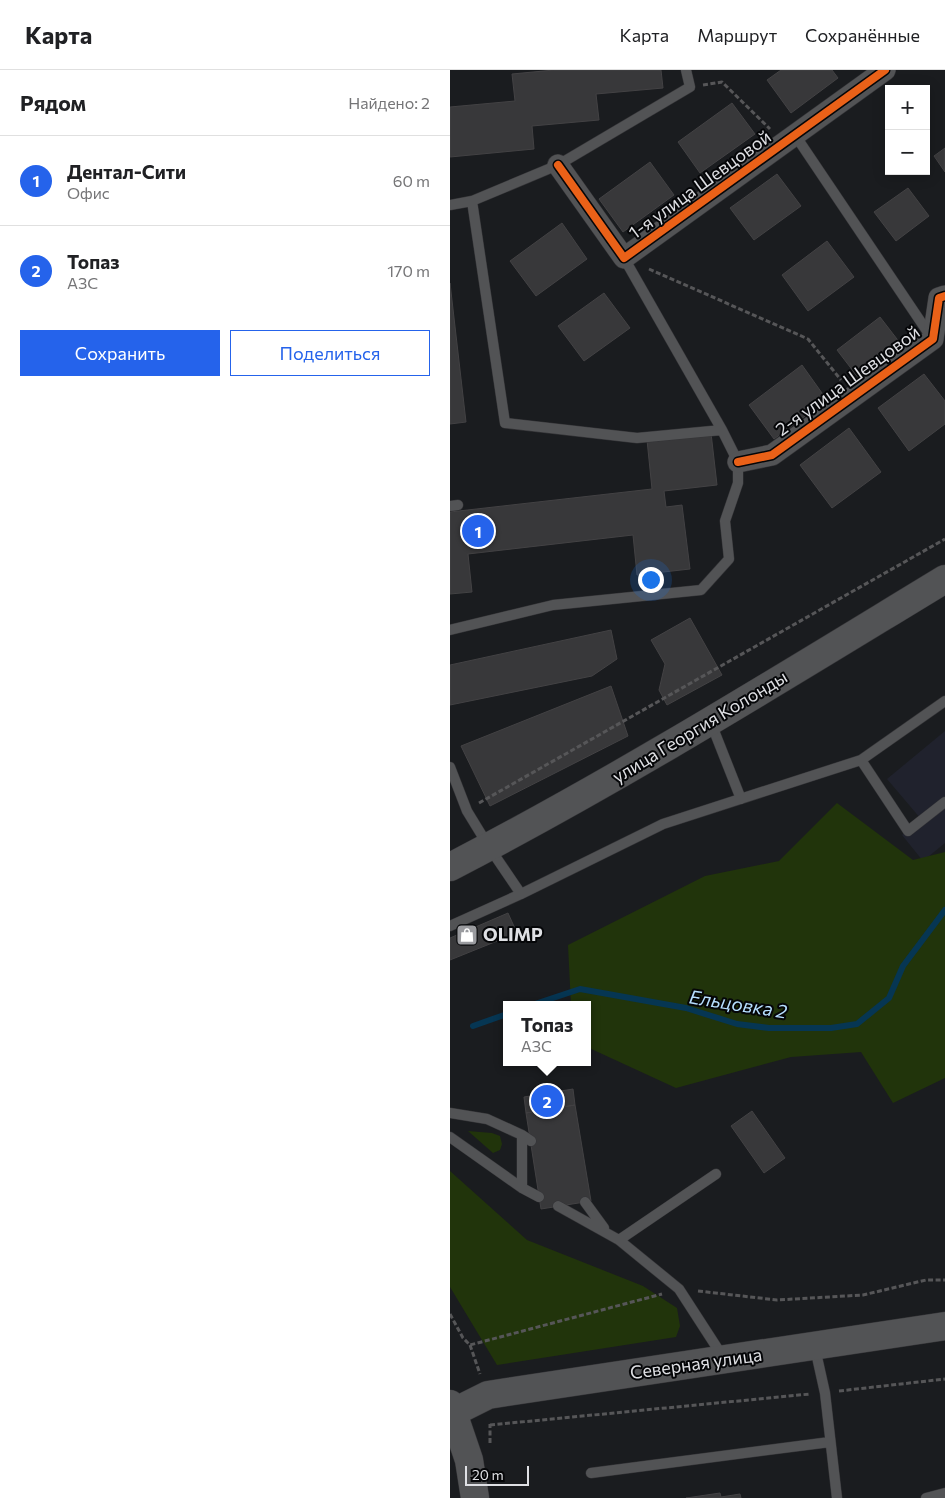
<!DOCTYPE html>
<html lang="ru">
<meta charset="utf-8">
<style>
:root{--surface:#fff;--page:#f6f6f6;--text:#202124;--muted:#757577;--line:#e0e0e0;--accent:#2563eb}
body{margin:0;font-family:Commissioner,sans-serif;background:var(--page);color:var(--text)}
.controls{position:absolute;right:15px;top:15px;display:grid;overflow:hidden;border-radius:0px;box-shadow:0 2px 12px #0003}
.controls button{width:45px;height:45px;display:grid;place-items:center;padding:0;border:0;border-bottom:1px solid var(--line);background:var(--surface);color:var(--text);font:25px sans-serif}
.scale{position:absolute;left:15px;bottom:12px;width:64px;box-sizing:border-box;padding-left:5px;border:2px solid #dfe0e4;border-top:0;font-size:14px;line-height:18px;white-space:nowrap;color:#dfe0e4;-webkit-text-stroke:4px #050608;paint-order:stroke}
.you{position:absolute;left:200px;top:509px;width:18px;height:18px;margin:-12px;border:4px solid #fff;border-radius:50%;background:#1a73e8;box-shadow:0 0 0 8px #1a73e833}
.badge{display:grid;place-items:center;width:32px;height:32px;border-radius:50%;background:var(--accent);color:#fff;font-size:16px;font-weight:700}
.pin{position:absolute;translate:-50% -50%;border:2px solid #fff;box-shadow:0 1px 5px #0006}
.popup{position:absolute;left:53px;top:931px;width:88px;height:65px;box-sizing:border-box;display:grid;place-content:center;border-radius:0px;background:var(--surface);filter:drop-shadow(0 1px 4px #0005);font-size:16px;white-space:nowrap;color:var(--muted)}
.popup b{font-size:19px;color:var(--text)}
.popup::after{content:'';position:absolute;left:50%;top:100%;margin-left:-10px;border:10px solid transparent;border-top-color:var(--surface)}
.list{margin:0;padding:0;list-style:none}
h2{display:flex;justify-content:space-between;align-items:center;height:65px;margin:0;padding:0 20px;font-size:21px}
h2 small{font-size:16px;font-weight:400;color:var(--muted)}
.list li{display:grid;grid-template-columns:32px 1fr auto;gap:15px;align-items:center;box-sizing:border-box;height:90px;padding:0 20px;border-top:1px solid var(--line)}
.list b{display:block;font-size:19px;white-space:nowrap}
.list p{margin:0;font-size:16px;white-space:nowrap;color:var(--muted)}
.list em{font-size:16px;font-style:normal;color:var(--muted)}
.actions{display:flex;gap:10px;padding:15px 20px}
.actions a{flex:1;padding:11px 0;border:1px solid var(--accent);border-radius:0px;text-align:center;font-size:18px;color:var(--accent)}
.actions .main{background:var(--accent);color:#fff}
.map{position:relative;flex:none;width:495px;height:1428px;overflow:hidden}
header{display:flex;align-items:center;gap:30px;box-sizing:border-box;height:70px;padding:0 25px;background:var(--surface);border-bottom:1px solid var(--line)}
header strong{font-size:24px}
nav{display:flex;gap:28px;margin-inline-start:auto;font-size:18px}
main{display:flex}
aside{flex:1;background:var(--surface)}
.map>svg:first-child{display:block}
</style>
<header>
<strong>Карта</strong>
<nav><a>Карта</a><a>Маршрут</a><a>Сохранённые</a></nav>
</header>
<main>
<aside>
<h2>Рядом<small>Найдено: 2</small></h2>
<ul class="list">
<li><span class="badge">1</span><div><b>Дентал-Сити</b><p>Офис</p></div><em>60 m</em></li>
<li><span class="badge">2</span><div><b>Топаз</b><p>АЗС</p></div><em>170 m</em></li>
</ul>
<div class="actions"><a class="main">Сохранить</a><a>Поделиться</a></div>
</aside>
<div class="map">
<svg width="495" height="1428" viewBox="0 0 495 1428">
<rect width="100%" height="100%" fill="#1a1c1f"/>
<!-- built -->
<path fill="#20222d" d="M495,661V773L473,791L452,765L471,749L437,709Z"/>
<!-- green -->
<path fill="#21340b" d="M387,733L463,790L495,782V1008L443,1033L411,982L341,987L226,1018L137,977V935H121L118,875L255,806L329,791Z
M18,1061L42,1063L50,1066L52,1074L50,1080L43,1083Z
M0,1101L77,1170L193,1216L227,1238L230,1256L226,1267L47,1295L0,1217Z"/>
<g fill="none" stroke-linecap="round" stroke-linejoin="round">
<!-- stream -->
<path stroke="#063653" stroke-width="6" d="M82,935L130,919L236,938L287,954L319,958H381L407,954L439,928L453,896L495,840
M23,956L57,944"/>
</g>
<!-- building -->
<path fill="#38383a" stroke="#434244" d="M104,0H211L213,18L146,24L149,50L82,56L84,79L0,87V37L65,31L62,4Z
M331,0H382L388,8L341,43L317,10Z
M282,33L305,64L250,103L228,72Z
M495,78V102L484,86Z
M200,92L224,125L173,162L149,129Z
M327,104L351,136L304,170L280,138Z
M458,118L479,146L446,171L424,142Z
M112,153L137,189L86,226L60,191Z
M377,171L404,207L358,241L332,205Z
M0,213L16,352L0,354Z
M154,223L180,258L134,291L108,256Z
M430,247L457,282L413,314L387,280Z
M352,295L377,330L324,369L299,335Z
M474,304L495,331V354L459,381L428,338Z
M399,358L431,402L382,438L350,395Z
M261,363L267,415L214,421L216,437L232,435L240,499L187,505L183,465L18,484L22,522L0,524V442L202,419L197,370Z
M240,548L272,605L217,635L209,620L215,594L201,570Z
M161,560L167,589L142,606L0,635V595Z
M161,616L178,666L40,736L11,676Z
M58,843L67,863L0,890V868Z
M123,1019L125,1035L76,1043L74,1027Z
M125,1035L141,1131L91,1139L76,1043Z
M302,1041L335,1088L314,1103L281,1056Z
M270,1423L271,1427L290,1424L291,1428H236Z"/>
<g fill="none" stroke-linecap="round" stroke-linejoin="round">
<!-- lane casing -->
<g stroke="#353538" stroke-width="11">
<path id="lane" d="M345,65L481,267
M0,135L22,131L108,95L240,17L236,0
M174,188L272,360
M0,436L8,435
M0,560L103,535L251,520L279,489L275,451L288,413V392L272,360L187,368L55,353L22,131
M261,653L291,729
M411,690L458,761L495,732
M0,697L17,741L39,777L71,824
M0,856L71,824L213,754L411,690L495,631
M0,1043L37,1049L72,1065L81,1071
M0,1067L72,1118L89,1127
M72,1118V1065
M135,1132L154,1158
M108,1136L169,1170L229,1219L273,1287
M169,1170L266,1104
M365,1278L375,1323L387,1428
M141,1403L380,1372
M476,1428L495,1423"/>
</g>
<!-- street casing -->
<g stroke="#353538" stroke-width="22">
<path id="street" d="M108,95L174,188L435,0
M288,392L322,385L483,269L489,228L495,226"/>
</g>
<!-- secondary casing -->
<g stroke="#353538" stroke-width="29">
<path id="secondary" d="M0,797C170,709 332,608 495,509
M0,1334L19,1390L25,1428
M0,1344L38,1325L57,1322L495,1256"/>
</g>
<!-- path -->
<path stroke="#565658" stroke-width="3" stroke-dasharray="5 2.5" stroke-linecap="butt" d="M253,15L272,12L320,59
M199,199L358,269L391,310
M29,733L495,469
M248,1221L327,1230L413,1225L476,1210H495
M0,1244L13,1268L20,1275L212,1224
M20,1275L30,1304
M389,1321L495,1309
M40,1355L360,1324
M40,1373V1354"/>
<!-- lane -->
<use href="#lane" stroke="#525355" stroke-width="10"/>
<!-- street -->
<use href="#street" stroke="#525355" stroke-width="21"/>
<!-- secondary -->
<use href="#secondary" stroke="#525355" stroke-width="28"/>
<!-- cycleway casing -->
<g stroke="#050608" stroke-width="11">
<path id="cycleway" d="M108,95L174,188L435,0
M288,392L322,385L483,269L489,228L495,226"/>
</g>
<!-- cycleway -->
<use href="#cycleway" stroke="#ea6118" stroke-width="8"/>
</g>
<!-- icons -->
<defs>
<g id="shop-square" transform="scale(1.125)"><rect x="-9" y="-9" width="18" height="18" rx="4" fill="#9a9b9f" stroke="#050608"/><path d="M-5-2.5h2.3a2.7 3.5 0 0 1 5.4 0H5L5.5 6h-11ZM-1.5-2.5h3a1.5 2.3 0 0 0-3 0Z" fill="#fff"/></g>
</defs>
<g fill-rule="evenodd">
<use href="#shop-square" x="17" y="865"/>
</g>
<g text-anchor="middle" stroke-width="4" stroke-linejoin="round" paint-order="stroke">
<!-- street labels -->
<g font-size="18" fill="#dfe0e4" stroke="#050608">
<text transform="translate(250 115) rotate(-36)" y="6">1-я улица Шевцовой</text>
<text transform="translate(398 311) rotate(-36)" y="6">2-я улица Шевцовой</text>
<text transform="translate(250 657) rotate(-31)" y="6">улица Георгия Колонды</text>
<text transform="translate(246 1294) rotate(-8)" y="6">Северная улица</text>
</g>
<!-- poi labels -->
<g font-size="18" font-weight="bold" fill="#dfe0e4" stroke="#050608" text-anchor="start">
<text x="33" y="871">OLIMP</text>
</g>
<!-- water labels -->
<g font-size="19" font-style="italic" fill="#b6dfff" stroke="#050608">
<text transform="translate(288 934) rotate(9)" y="7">Ельцовка 2</text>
</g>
</g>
</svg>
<div class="controls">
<button>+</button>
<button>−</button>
</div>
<div class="scale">20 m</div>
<div class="you"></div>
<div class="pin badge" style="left:28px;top:461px">1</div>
<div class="pin badge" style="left:97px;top:1031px">2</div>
<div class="popup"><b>Топаз</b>АЗС</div>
</div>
</main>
